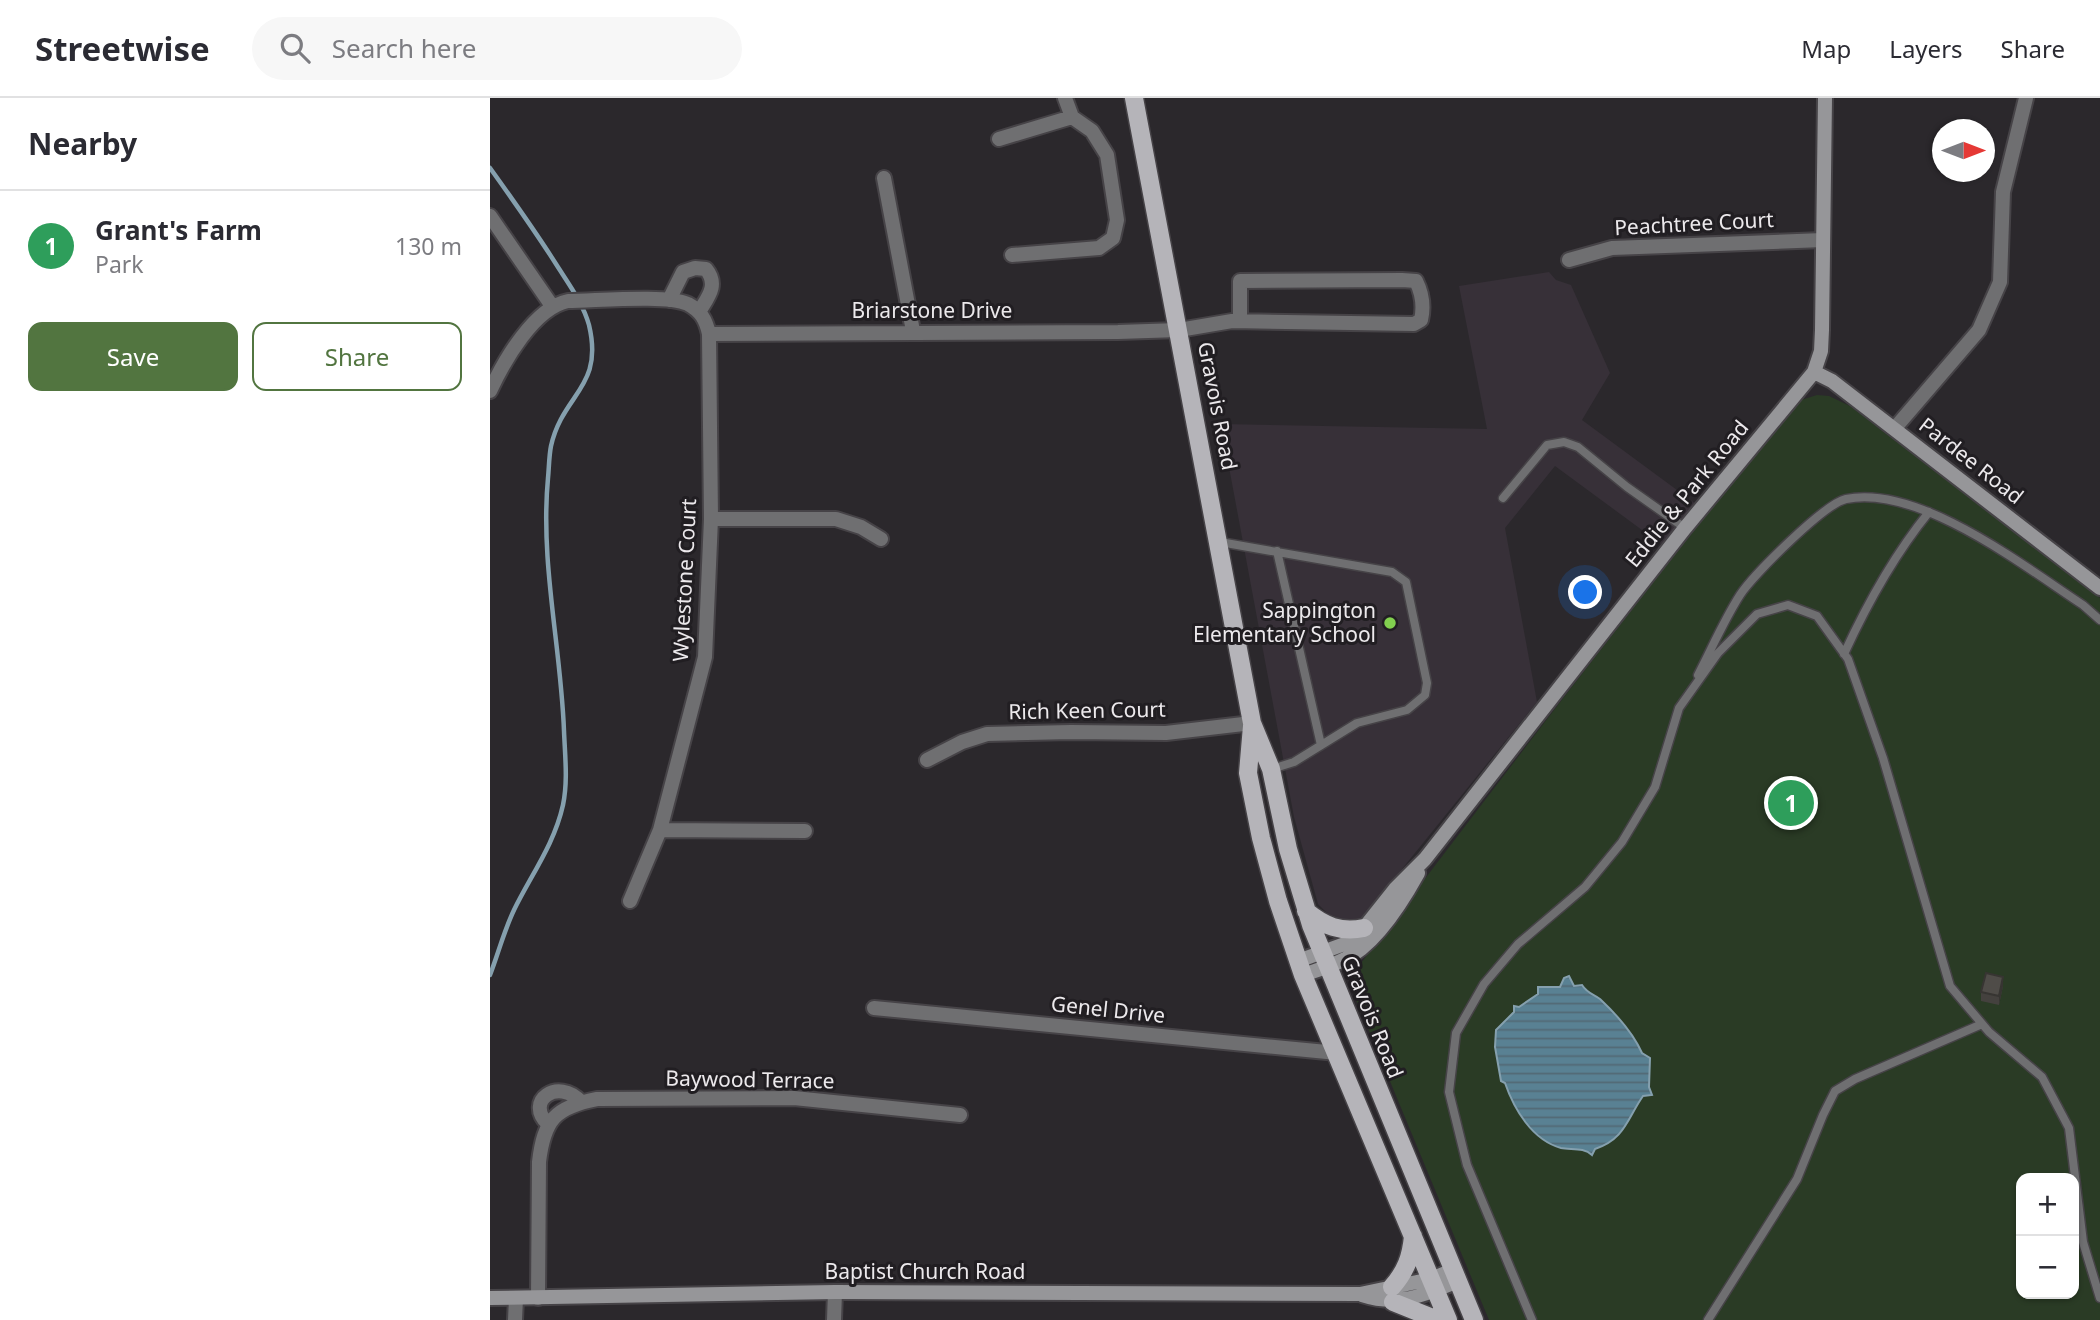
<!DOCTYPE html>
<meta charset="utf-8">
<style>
:root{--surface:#fff;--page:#f7f7f7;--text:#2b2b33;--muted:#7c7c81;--line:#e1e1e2;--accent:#527540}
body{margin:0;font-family:"Noto Sans",sans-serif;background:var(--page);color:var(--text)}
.controls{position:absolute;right:21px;bottom:21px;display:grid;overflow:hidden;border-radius:14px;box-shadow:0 2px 5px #0004}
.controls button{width:63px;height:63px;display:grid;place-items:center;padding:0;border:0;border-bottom:2px solid var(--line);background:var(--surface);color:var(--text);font:35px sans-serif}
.compass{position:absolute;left:1442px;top:21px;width:63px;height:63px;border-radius:50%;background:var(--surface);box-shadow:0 2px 5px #0004;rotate:90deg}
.you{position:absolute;left:1096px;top:495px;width:24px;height:24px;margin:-18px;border:5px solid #fff;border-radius:50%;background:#1a73e8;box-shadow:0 0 0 10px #1a73e833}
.badge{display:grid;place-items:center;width:46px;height:46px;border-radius:50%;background:var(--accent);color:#fff;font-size:23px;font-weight:700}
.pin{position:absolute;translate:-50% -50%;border:4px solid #fff;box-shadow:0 2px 7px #0006}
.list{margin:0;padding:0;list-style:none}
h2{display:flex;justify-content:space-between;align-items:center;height:91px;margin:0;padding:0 28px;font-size:30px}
h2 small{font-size:23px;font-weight:400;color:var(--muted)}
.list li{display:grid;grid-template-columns:46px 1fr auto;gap:21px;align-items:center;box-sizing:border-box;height:112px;padding:0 28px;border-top:2px solid var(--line)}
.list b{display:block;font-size:26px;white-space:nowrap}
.list p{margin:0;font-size:23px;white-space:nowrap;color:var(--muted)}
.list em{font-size:23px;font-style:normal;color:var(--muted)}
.actions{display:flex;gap:14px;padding:21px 28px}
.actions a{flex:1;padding:16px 0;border:2px solid var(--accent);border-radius:14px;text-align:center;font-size:24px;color:var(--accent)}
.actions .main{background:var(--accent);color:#fff}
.icon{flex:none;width:38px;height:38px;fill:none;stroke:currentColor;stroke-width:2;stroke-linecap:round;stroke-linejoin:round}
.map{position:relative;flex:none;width:1610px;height:1222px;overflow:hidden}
header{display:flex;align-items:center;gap:42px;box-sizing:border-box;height:98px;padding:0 35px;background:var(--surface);border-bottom:2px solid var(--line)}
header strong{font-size:33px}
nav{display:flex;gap:38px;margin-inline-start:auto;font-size:24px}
.search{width:490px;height:63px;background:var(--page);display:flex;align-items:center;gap:18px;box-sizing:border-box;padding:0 24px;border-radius:38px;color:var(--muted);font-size:26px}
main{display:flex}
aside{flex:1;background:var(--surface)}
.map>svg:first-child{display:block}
</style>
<header>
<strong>Streetwise</strong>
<div class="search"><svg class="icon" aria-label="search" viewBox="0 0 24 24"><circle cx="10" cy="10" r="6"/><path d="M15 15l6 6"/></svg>Search here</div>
<nav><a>Map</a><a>Layers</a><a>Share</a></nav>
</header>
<main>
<aside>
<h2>Nearby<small></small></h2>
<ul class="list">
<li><span class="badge" style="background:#2e9e5b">1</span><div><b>Grant's Farm</b><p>Park</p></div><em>130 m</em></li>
</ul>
<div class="actions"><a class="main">Save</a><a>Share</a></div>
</aside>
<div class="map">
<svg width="1610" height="1222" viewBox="0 0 1610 1222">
<defs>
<pattern id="water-rules" width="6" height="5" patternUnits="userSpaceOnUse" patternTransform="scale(1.75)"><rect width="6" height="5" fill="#598193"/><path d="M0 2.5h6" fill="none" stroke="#526975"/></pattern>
</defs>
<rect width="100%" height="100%" fill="#2b282c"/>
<!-- built -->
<path fill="#373038" d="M1059,174L1066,182L1081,187L1120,275L1092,322L1206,406L1171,446L1065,368L1015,430L1047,604L870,823L853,825L839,817L828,806L804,719L731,326L997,331L969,188Z"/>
<!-- green -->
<path fill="#2a3b25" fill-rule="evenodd" d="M1327,297L1339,298L1360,308L1610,500V1222H999L863,894L865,873C1009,683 1153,494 1303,309L1311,302ZM1531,1080H1584V1196H1531Z"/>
<!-- water -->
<path fill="url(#water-rules)" stroke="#85a0ae" stroke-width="2" d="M1079,878L1084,888L1092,887C1097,895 1103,896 1110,901C1126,916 1144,937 1152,955L1160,960L1159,989L1162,997L1153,998C1137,1021 1135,1041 1105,1051L1102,1057C1094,1049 1081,1052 1071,1050C1042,1042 1024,1011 1015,985L1011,983L1005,949L1006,932L1024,914V908L1029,909L1048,896V889H1070L1074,880Z"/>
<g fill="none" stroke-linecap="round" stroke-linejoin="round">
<!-- stream -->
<path stroke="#85a0ae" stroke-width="4.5" d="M0,70C23,102 45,133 66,166C78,185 93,205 99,227C114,290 73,295 61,348C59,358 59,370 58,380C50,465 71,549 74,633C75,658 78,683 73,707C64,747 41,777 24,812C14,833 8,856 0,877"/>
<!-- lane casing -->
<g stroke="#464347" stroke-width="11">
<path id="lane" d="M1013,400L1057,347L1074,344L1088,349L1137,389L1195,430
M730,444L902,474L916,484L937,585L935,597L917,612L867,625L804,664L782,671
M787,453L831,647
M1354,556C1377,506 1404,457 1439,414
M1208,577C1222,550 1234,522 1250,497C1263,477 1334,406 1356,401C1429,386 1535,469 1593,507L1610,522
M1042,1222L977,1067L959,994L966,935L994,886L1028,846L1095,789L1132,744L1165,689L1189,610L1228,555L1267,516L1298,507L1327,518L1358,561L1393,660L1460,888L1499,934L1552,979L1579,1030L1593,1144L1610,1200
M1218,1222L1307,1081L1333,1017L1345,993L1365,981L1492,926"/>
</g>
<!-- street casing -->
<g stroke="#464347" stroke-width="18">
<path id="street" d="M509,41L582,19L575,0
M394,80L423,233
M0,118L62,208
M522,157L609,150L623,140L627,122L617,57L602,33L582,19
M1079,162L1122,150L1333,142
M179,202L193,174L205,170L216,171C229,187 218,199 209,214
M219,236L628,234L689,232L742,223L924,226L931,222C934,209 932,195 926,183L912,182L750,183V223
M0,293C14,263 44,210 78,203C105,203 177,196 198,206C211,213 216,222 219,236L221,421L215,559L170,732L140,803
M1405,330L1489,232L1510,184L1513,94L1536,0
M221,421H346L371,429L391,441
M437,662L472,644L497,636L581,634L676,635L762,625
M170,732L315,733
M384,910L847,955
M58,1026C34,1003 68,979 91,1004
M48,1200L49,1064C54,1022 65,1009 107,1001L304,1000L470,1017
M25,1222L26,1200
M344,1222L345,1194"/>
</g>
<!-- secondary casing -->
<g stroke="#464347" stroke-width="18">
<path id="secondary" d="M1324,274L1342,283L1610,490
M808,863L860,844L874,830L905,791L935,761L1195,430L1324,274L1331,253L1332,232L1335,0
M813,877C827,872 842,868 855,861C885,847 912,804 928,775
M872,1197C909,1209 934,1197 968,1183
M0,1200L345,1194L870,1196L941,1181L963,1172"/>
</g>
<!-- primary casing -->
<g stroke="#464347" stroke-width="21">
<path id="primary" d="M644,0L762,625L781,671L798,751L821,827L984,1222
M762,628L758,675L771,740L788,803L813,877L958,1222
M816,813C834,828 851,835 874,830
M902,1189C916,1173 921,1159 923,1138
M903,1204L948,1222"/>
</g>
<!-- lane -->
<use href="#lane" stroke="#6f6f71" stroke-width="8"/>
<!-- street -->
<use href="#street" stroke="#6f6f71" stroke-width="14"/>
<!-- secondary -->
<use href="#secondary" stroke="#969699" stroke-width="14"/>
<!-- primary -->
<use href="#primary" stroke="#b5b4b9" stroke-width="18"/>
</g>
<!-- wall -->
<path fill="#44413e" d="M1513,888L1509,907L1491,903V894Z"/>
<!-- shaded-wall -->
<path fill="#373532" d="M1513,879V888L1509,907V898Z"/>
<!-- building -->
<path fill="#4f4c48" stroke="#373532" stroke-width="2" d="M1496,875L1513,879L1509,898L1491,894Z"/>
<!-- markers -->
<circle fill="#82d04f" stroke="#211e22" stroke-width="2.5" cx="900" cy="525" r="7"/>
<g text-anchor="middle" stroke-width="6" stroke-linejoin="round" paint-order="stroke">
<!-- street labels -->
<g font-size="21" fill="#ece9ec" stroke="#211e22">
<text transform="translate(1204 126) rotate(-3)" y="7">Peachtree Court</text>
<text x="442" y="220">Briarstone Drive</text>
<text transform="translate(727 308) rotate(79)" y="7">Gravois Road</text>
<text transform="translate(1481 363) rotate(38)" y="7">Pardee Road</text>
<text transform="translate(1197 396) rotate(-51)" y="7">Eddie &amp; Park Road</text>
<text transform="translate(195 482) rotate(-87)" y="7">Wylestone Court</text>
<text transform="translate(597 613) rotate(-1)" y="7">Rich Keen Court</text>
<text transform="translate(618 912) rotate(6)" y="7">Genel Drive</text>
<text transform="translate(882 919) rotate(68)" y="7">Gravois Road</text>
<text transform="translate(260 982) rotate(1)" y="7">Baywood Terrace</text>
<text x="435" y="1181">Baptist Church Road</text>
</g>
<!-- poi labels -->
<g font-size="21" fill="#ece9ec" stroke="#211e22" text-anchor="end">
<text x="886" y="520">Sappington<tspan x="886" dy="24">Elementary School</tspan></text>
</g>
</g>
</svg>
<div class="controls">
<button>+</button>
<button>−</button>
</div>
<svg class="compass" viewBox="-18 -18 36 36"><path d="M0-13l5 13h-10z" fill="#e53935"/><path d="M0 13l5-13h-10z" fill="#7c7c81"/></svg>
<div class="you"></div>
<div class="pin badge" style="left:1301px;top:705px;background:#2e9e5b">1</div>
</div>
</main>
